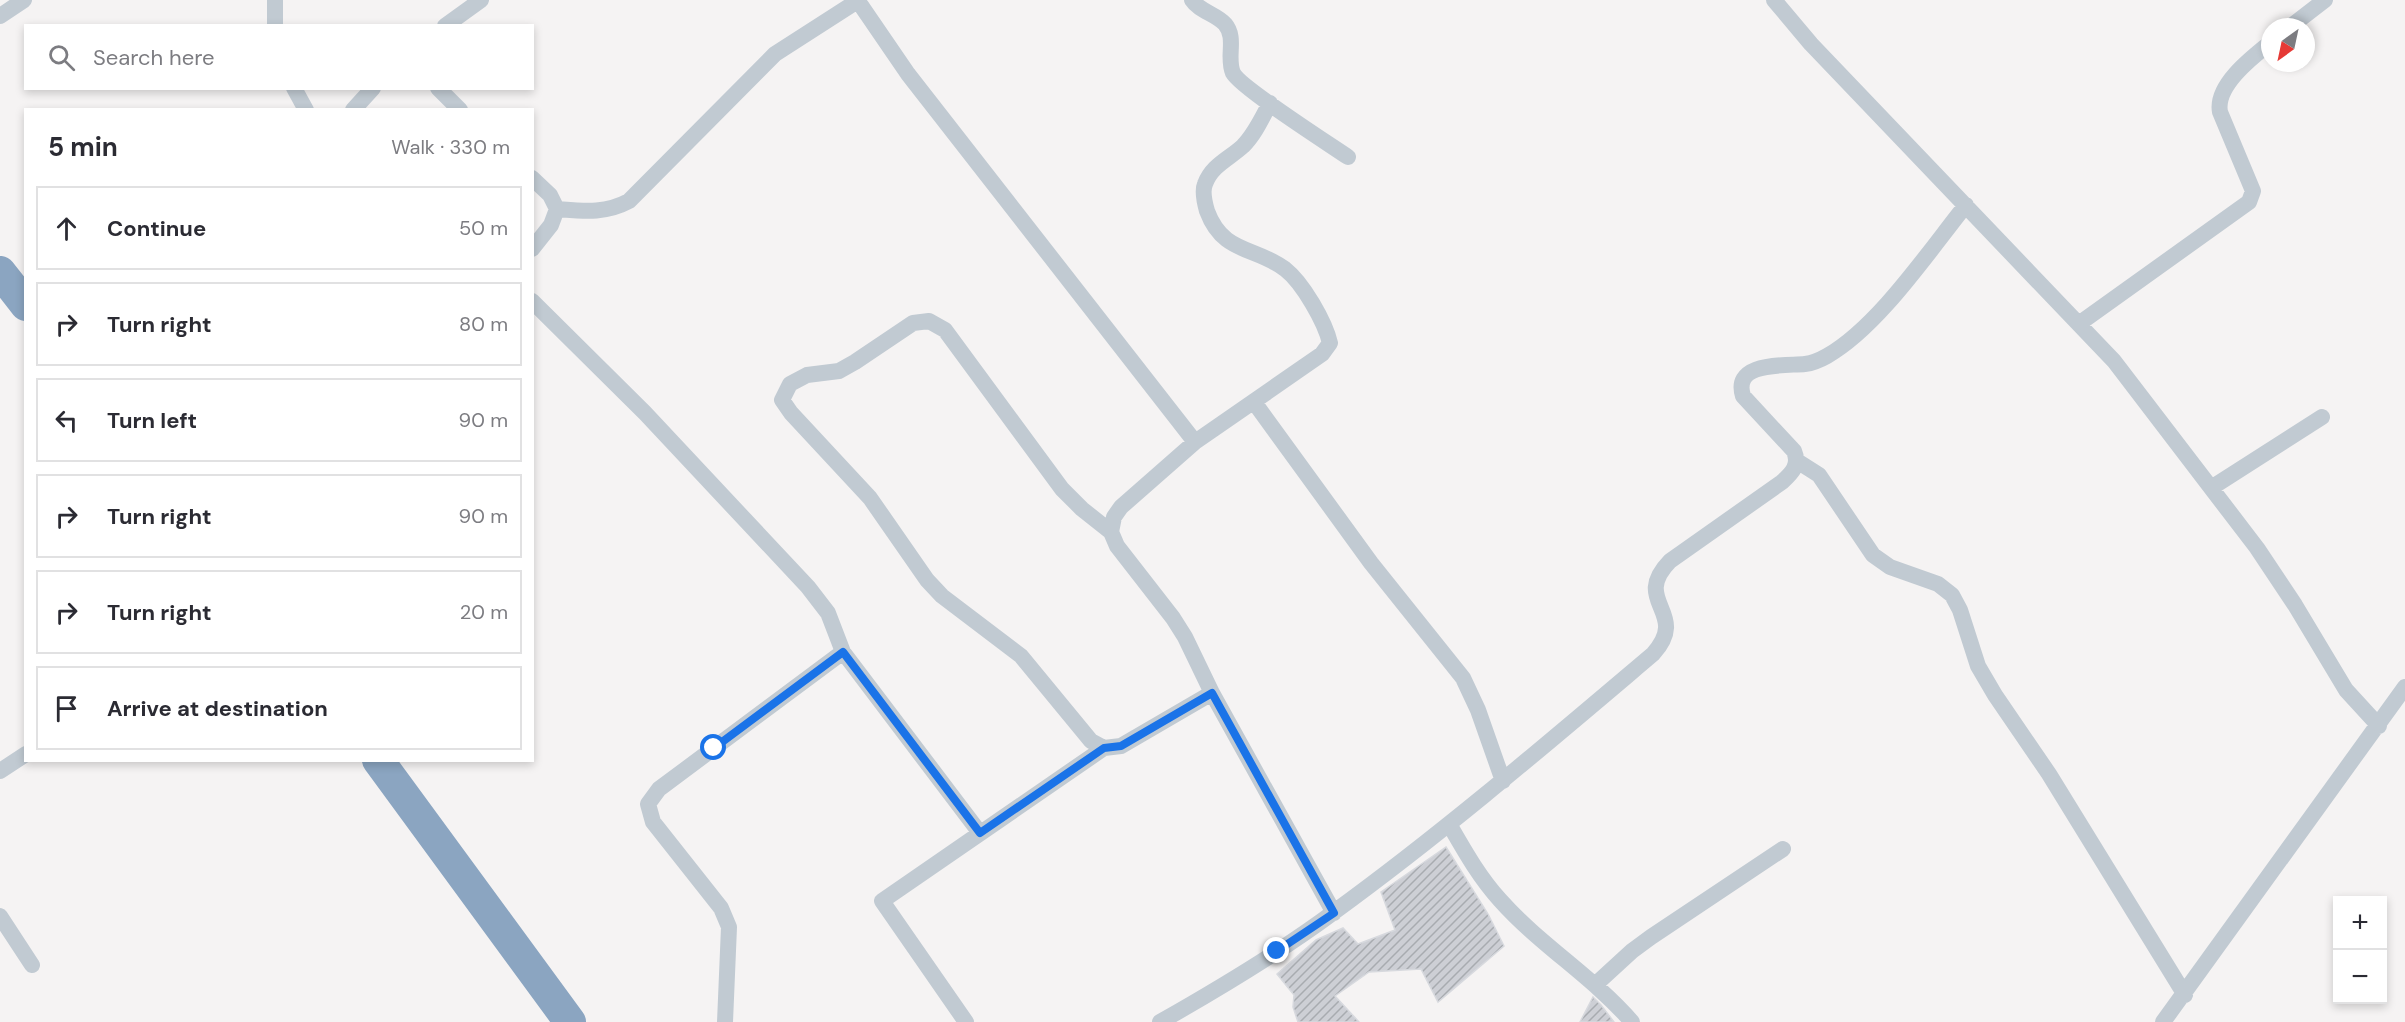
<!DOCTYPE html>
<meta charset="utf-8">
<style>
:root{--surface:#fff;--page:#f7f7f7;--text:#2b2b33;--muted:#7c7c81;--line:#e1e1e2}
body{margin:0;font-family:"DM Sans",sans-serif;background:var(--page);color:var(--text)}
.controls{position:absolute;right:18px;bottom:18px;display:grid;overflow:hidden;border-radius:0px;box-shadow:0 3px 9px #0003}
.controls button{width:54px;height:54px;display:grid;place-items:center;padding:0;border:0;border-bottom:2px solid var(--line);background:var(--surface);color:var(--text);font:30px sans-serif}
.compass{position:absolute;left:2261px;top:18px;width:54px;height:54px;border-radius:50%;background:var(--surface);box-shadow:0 3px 9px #0003;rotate:213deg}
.stop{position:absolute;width:18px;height:18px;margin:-14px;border:4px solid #1a73e8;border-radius:50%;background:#fff}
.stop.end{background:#1a73e8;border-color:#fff;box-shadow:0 2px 6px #0008}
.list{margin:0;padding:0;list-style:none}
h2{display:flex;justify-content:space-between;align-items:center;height:78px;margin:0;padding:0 24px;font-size:26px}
h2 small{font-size:20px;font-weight:400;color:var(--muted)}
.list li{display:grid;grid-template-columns:39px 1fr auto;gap:18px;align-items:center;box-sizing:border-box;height:84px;margin:0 12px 12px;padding:0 12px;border:2px solid var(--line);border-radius:0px}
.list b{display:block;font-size:22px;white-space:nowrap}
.list em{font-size:20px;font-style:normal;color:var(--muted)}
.icon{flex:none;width:33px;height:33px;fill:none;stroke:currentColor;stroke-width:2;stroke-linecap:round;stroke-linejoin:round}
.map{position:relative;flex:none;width:2405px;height:1022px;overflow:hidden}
.search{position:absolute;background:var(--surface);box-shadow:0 3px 9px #0003;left:24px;top:24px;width:510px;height:66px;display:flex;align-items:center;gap:15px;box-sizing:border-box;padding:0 21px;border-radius:0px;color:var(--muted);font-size:22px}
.panel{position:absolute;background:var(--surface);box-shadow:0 3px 9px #0003;left:24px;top:108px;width:510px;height:654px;border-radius:0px}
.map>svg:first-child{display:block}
</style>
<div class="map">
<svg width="2405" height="1022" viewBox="0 0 2405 1022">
<defs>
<pattern id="building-hatch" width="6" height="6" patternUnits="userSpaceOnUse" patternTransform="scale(1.5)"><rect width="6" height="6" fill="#cdcfd5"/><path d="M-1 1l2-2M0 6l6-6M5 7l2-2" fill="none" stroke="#a8abb0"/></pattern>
</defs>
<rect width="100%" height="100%" fill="#f5f3f3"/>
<!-- building -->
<path fill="url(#building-hatch)" stroke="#d7d9de" stroke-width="1.5" d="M1446,847L1488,914L1504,946L1438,1002L1421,969L1369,972L1335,996L1359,1022H1298L1293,1007L1294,995L1277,974L1316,940L1343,928L1358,944L1395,930L1381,892Z
M1593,997L1601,1005L1614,1022H1580Z"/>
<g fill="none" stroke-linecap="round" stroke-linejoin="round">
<!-- street -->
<path stroke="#c1cad2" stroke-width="16" d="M275,0V26
M1192,0C1199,11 1216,14 1225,24C1237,38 1226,57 1233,73C1240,87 1329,144 1348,157
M1774,0L1811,44L2114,361L2257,548L2295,605L2346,690L2379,726
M858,1L908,74L1195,442
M0,16L24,0
M445,26L481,0
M2290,27L2325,0
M294,88L306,110
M438,88L460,110
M1270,103C1262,118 1255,134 1243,146C1229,159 1212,165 1205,184C1202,191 1205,204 1207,211C1223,254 1254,246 1285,269C1303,283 1325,322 1330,343L1322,354L1195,442L1121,507L1114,517L1111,532L1117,546L1173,618L1185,637L1212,693L1334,913
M353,110L373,88
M532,178L550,195L557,209L551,225L532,249
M557,209C583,211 605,214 629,201L775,54L859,0
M532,301L645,413L808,587L828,613L843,652L980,833
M2080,323L2249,202L2253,191L2220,112C2215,86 2251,58 2270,43
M1254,402L1371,563L1463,678L1478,710L1503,781
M1797,461L1819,475L1873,555L1890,567L1938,584L1952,595L1960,610L1978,666L1995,695L2049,774L2185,995
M2211,488L2322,417
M1111,532L1082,509L1062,489L945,330L929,321L913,323L855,362L839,371L807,375L790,384L782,400L791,413L870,498L927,580L942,596L1021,656L1091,741L1104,748L1121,746L1212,693
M0,771L26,754
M1449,824C1464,850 1479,877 1500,900C1540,945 1592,976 1632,1022
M0,916L32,965
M1596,984L1632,951L1651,937L1783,849
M725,1022L729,927L721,908L653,822L648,804L659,789L843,652
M966,1022L882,901L1104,748
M1160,1022C1220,988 1279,953 1334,912C1444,832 1549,742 1653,654C1691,612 1630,602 1670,561L1782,482C1792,473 1800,465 1794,451L1743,396C1732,361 1786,366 1805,364C1813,363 1820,360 1827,356C1878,327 1929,251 1966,205
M2163,1022L2405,687"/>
<!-- highway -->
<path stroke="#8ba5c1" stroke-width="32" d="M0,272L26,305
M378,760L570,1022"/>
</g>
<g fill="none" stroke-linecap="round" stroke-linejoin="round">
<!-- route -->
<path stroke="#1a73e8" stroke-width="8" d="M714,748L843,652L980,833L1104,748L1121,746L1212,693L1334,913L1277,951"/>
</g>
</svg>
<div class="controls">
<button>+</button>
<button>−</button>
</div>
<svg class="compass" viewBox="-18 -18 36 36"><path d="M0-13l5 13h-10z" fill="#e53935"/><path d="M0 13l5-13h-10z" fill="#7c7c81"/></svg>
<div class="stop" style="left:714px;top:748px"></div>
<div class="stop end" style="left:1277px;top:951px"></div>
<div class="search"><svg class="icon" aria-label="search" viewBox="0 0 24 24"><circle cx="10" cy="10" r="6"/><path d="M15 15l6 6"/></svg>Search here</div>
<section class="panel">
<h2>5 min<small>Walk · 330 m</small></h2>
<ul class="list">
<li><svg class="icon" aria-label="ahead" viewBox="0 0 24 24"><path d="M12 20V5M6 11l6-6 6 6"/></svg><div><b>Continue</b></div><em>50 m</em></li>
<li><svg class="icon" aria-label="right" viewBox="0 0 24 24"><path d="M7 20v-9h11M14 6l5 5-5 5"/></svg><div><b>Turn right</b></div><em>80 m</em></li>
<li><svg class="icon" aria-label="left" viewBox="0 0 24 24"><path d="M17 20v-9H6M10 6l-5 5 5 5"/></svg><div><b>Turn left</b></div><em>90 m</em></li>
<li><svg class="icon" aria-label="right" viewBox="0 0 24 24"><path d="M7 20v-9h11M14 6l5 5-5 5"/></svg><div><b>Turn right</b></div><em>90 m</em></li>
<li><svg class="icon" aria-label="right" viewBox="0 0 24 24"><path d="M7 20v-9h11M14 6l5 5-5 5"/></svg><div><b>Turn right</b></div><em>20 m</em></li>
<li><svg class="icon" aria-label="arrive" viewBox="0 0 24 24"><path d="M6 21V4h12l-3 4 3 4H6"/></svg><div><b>Arrive at destination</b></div></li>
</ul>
</section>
</div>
